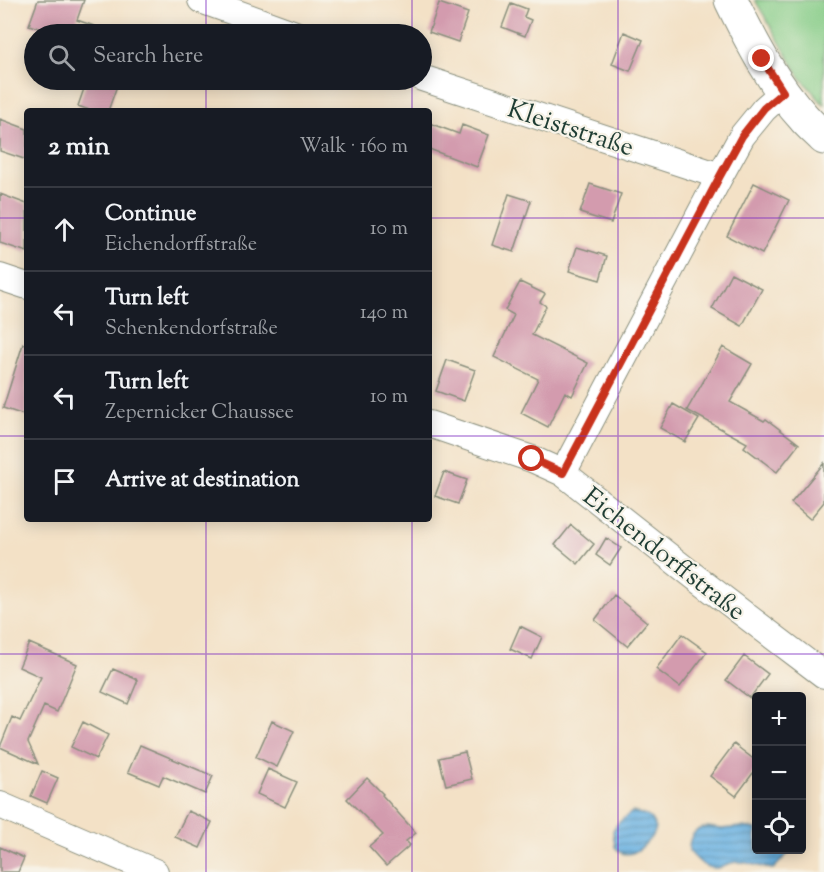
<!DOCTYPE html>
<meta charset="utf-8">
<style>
:root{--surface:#171b24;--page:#242831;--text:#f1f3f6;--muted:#9ea1a6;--line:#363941}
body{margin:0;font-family:"Sorts Mill Goudy",serif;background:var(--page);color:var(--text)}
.controls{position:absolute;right:18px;bottom:18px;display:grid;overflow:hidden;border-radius:6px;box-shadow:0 3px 15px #0003}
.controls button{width:54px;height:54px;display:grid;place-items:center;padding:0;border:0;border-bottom:2px solid var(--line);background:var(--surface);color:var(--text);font:30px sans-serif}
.stop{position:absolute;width:18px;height:18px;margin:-14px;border:4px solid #c8321e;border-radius:50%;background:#fff}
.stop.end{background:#c8321e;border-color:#fff;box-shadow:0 2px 6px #0008}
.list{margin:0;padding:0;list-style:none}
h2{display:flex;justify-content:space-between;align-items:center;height:78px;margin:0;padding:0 24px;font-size:26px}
h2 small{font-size:20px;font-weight:400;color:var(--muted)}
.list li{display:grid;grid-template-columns:39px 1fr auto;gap:18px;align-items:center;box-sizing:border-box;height:84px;padding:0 24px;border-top:2px solid var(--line)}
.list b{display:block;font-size:22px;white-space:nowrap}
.list p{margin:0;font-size:20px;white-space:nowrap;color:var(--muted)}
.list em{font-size:20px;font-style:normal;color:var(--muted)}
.icon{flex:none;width:33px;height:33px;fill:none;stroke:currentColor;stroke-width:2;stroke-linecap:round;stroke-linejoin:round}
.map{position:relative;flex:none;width:824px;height:872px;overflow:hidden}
.search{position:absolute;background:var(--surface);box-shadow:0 3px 15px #0003;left:24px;top:24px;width:408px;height:66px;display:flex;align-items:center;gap:15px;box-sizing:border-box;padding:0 21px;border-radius:33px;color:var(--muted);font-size:22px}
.panel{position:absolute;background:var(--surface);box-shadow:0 3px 15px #0003;left:24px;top:108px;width:408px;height:414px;border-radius:6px}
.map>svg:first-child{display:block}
</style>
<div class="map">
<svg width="824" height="872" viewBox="0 0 824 872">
<defs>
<pattern id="water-rules" width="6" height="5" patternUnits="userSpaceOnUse" patternTransform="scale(1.5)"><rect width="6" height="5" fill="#6cb2e2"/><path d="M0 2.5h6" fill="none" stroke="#5892b8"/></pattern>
</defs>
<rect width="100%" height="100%" fill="#f7f3e8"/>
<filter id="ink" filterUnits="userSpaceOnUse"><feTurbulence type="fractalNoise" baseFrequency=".0167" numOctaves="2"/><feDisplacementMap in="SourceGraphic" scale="12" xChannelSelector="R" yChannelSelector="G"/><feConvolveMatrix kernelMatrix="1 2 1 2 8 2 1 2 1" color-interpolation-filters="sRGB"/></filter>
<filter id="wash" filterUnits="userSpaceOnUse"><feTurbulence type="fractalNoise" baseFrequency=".008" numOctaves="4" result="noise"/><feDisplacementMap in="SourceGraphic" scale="24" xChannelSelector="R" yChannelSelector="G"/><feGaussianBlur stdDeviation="1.35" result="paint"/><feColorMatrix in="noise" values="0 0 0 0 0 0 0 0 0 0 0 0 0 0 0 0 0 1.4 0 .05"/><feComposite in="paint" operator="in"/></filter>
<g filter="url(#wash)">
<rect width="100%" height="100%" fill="#f3e1c6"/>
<!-- grass -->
<path fill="#85cc87" stroke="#52845e" stroke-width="1.5" d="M755,0H824V105L800,77Z"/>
<!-- water -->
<path fill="url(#water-rules)" stroke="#46788b" stroke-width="1.5" d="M632,812C645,815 652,815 656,829C651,839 636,858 622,853C619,852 617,849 615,847C615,842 613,837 613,831C614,824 626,817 632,812Z
M708,827L721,829L742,827L756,829V850H788V854C782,859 779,864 773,869C761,868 751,862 739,862C732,862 727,864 721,867C707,872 698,861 689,851C689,837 693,829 708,827Z"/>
<g id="blocks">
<!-- building -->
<path fill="#d39bae" d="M38,0H84L77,20L111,32L110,34H57L29,25Z
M439,3L468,13L458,42L429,32Z
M511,3L527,9L524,17L531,20L525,36L502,27Z
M624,32L643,40L630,71L612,64Z
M87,80H119L108,111H92L78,106Z
M0,119L27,129V160L0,151Z
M429,123L459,134L462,125L489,135L477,167L429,149Z
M754,183L789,200L762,254L727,236Z
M590,184L621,194L611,223L580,213Z
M0,194L27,204V252L0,243Z
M509,194L531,201L514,252L492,245Z
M577,247L607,256L600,280L569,271Z
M731,273L762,289L742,326L712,309Z
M520,282L545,294L540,302L546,306L532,335L588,363L572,396L565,392L548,427L521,413L538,379L494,357L514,315L505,310Z
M23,344L27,345V416L3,408Z
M723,347L752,364L730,402L764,421L766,419L799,444L777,472L744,447L747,443L687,410Z
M447,360L475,370L464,401L436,391Z
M673,404L699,419L685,442L660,428Z
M824,463V502L810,519L791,503Z
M444,472L467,480L458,504L435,496Z
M571,525L594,544L578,564L555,545Z
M606,538L621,548L610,565L596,555Z
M614,595L647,622L627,646L595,620Z
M520,626L542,637L532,659L510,649Z
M682,634L707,652L680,687L656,669Z
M29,643L77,664L57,712L44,706L28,742L38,764L0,747L12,717L20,721L41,677L19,667Z
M744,656L768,674L750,698L726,680Z
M113,669L138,680L128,704L102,692Z
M272,721L294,731L277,767L256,757Z
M83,722L108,735L96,759L71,747Z
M734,744L756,761V769L736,796L710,776Z
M140,745L213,776L205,794L163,776L159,785L128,772Z
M465,752L472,779L446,785L439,758Z
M268,769L297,782L285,807L257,794Z
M42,771L58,778L47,803L31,796Z
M367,778L383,794L382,795L416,833L406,841L410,845L386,866L369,847L383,835L347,799Z
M188,811L212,822L200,848L175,837Z
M0,847L24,858L18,872H0Z"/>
</g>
</g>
<g filter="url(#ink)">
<use href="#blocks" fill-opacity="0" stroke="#898f7d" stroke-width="1.5"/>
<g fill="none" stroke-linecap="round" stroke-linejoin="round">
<!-- street casing -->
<g stroke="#898f7d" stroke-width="28">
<path id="street" d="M201,0L295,34
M422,78L720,176
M0,277L27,286
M429,424L532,459L563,473L695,577L824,675
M563,473L720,176L742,136L764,109L783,92
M0,805L155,872"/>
</g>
<!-- secondary casing -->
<g stroke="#898f7d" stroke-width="35">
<path id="secondary" d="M731,0C751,41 773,84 804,118C810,125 817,131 824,138"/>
</g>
<!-- street -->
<use href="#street" stroke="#fff" stroke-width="26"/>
<!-- secondary -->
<use href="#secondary" stroke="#fff" stroke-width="33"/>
</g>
</g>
<g fill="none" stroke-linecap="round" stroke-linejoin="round" filter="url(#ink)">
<!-- route -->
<path stroke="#c8321e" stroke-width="8" d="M532,459L563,473L720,176L742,136L764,108L783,92L762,59"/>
</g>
<!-- grid -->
<path fill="none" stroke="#7b2cbf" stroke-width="1.5" stroke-opacity="0.55" d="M206,0V34M412,0V34M618,0V872M206,80V111M412,80V111M0,218H27M429,218H824M0,436H27M429,436H824M206,519V872M412,519V872M0,654H824"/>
<g text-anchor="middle" stroke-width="4.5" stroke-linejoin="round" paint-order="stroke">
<!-- street labels -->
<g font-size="26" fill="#1f3d34" stroke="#f7f3e8">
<text transform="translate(571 127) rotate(18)" y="9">Kleiststraße</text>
<text transform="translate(665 553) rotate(38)" y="9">Eichendorffstraße</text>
</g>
</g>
</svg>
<div class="controls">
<button>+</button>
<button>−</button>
<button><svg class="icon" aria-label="locate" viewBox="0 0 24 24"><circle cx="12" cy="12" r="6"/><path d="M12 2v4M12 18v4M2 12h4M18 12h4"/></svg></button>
</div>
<div class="stop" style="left:532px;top:459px"></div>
<div class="stop end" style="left:762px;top:59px"></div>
<div class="search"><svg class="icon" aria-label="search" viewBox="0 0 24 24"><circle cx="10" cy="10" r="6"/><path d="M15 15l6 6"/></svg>Search here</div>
<section class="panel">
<h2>2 min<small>Walk · 160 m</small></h2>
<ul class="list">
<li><svg class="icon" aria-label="ahead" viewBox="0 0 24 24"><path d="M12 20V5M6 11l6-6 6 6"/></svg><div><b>Continue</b><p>Eichendorffstraße</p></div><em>10 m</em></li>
<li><svg class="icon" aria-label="left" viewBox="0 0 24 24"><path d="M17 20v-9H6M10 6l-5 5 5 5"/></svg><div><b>Turn left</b><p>Schenkendorfstraße</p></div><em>140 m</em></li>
<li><svg class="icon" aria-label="left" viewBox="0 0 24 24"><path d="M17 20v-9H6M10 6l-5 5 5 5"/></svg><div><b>Turn left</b><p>Zepernicker Chaussee</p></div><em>10 m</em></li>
<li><svg class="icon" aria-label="arrive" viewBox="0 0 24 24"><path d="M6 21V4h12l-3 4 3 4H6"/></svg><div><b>Arrive at destination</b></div></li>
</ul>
</section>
</div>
